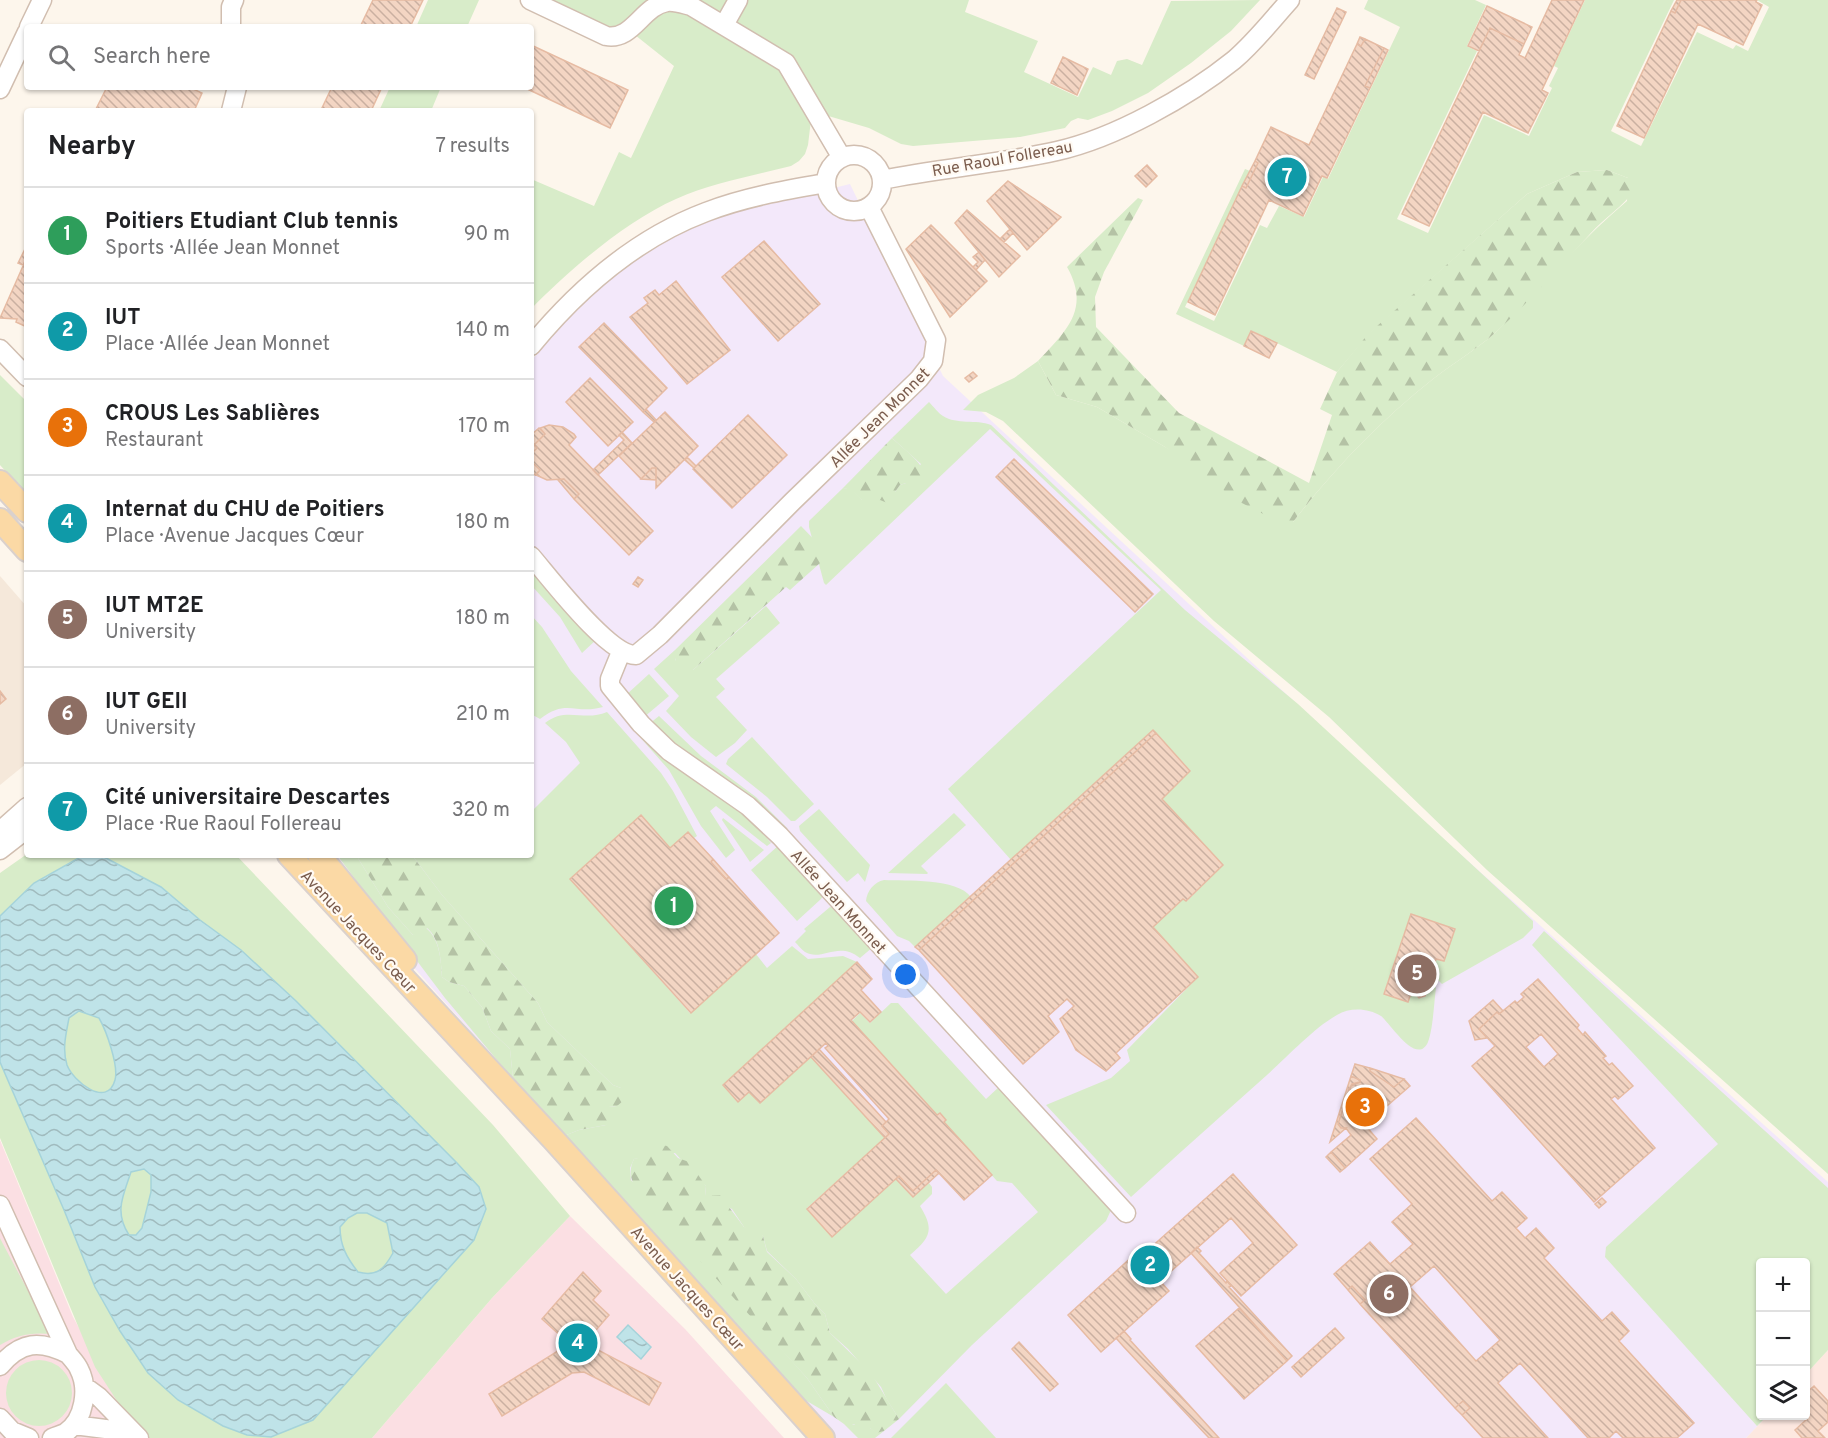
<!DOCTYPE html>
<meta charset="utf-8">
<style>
:root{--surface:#fff;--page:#f6f6f6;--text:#202124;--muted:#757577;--line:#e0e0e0;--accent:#db2777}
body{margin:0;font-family:Overpass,sans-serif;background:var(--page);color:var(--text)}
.controls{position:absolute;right:18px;bottom:18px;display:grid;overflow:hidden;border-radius:6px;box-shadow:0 2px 4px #0004}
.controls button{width:54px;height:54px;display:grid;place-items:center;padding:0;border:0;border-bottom:2px solid var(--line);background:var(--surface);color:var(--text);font:30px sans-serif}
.you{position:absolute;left:906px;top:975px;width:21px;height:21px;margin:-15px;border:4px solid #fff;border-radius:50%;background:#1a73e8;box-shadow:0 0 0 9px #1a73e833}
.badge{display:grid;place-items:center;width:39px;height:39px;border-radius:50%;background:var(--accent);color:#fff;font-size:20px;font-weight:700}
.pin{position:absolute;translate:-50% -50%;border:3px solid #fff;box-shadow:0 2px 6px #0006}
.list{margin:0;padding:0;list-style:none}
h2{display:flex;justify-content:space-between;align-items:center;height:78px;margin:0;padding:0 24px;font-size:26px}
h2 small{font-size:20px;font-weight:400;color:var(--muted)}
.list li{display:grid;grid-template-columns:39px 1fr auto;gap:18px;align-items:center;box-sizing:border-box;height:96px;padding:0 24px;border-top:2px solid var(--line)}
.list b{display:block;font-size:22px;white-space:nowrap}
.list p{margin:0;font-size:20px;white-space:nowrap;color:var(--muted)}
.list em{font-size:20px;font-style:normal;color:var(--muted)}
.icon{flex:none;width:33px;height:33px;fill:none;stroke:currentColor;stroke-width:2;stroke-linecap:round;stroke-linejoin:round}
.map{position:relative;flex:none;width:1828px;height:1438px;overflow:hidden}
.search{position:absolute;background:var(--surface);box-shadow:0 2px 4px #0004;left:24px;top:24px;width:510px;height:66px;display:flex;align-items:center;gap:15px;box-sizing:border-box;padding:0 21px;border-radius:6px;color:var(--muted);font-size:22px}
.panel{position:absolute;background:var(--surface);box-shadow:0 2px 4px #0004;left:24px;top:108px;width:510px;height:750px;border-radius:6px}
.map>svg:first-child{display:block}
</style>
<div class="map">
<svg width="1828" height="1438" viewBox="0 0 1828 1438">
<defs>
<pattern id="forest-firs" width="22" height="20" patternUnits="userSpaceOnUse" patternTransform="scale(1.5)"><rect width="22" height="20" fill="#d8ecc9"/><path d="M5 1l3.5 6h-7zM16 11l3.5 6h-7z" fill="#b4c2a5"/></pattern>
<pattern id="water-waves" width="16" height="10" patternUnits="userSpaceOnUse" patternTransform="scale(1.5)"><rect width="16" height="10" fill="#bfe3e8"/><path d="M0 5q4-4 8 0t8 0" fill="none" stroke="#a0bbbe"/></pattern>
<pattern id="building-back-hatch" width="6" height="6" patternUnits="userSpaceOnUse" patternTransform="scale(1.5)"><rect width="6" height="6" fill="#f3d5c3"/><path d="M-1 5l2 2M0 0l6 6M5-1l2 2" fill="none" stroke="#cab0a1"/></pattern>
</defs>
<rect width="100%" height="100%" fill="#fdf6ec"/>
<!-- residential -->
<path fill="#f5e8da" d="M0,576L27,607V763L0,785Z"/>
<!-- commercial -->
<path fill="#fde8e0" d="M1828,1350V1438H1746L1767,1416H1806V1374Z"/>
<!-- education -->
<path fill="#f3e8fa" d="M850,184L943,376L1422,820L1828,1182V1350L1806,1262H1760V1416H1767L1746,1438H832L314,855H531V361L563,324L598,290L632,262L676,235L723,215Z"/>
<!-- medical -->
<path fill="#fbdfe3" d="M0,1140L73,1317L130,1421L147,1438H0Z
M570,1216L685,1329L784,1438H372L492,1298Z"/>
<!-- grass -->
<path fill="#d8ecc9" d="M428,0H479L467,27H416Z
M543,0H651L624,26L610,30Z
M692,0H969L965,12L1038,41L1024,72L1078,97L1093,67L1111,75L1117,61L1127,59L1142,65L1171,1L1260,0L1231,31L1191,63L1148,93L1112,111L1088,120L1078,118L1071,121L1065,128L1020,137L913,146L901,144L869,128L825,115L792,58Z
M1368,0H1475L1486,5L1467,46L1477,51L1397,219L1428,233L1484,115L1529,136L1552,88L1549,86L1558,68L1554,66L1585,0H1674L1611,131L1641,146L1697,32L1733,49L1736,45L1748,51L1769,7L1757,0H1828V1174L1487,870L1329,717L1214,621L1003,421L986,412L963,410L978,395L1014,378L1038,361L1056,395L1097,407L1293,522C1334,469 1380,421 1433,379C1453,363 1476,350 1495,333C1540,289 1579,241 1627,201L1628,178L1607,170L1577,172L1527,194L1369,334L1337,372L1252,331L1244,346L1176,314L1245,169L1250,171L1185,307L1214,321L1260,225L1267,228L1279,206L1304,217L1323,177L1328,179L1400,27L1364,9Z
M674,10L683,12L782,69L811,120L808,145L805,154L799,161L791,166C752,176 712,183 676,199C626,221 569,270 531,309V179L594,206L619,152L631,158L674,66L635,35C646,22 657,13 674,10Z
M390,87H441L431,111H379Z
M0,375L27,402V495L0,465Z
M929,402C934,407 938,413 943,416C957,425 976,419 991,425L1185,610L1298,704L1533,921V928L1523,938L1442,984L1432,974L1436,959L1444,961L1455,929L1411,914L1384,993L1408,1002L1412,990L1419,998L1425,997L1430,981L1436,988C1434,1003 1433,1029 1428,1042C1417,1067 1390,1023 1381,1016C1368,1008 1350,1007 1337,1015C1315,1027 1287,1057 1267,1075C1222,1115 1176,1156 1131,1197L1046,1105L1111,1078L1130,1061L1127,1050L1198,977L1153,927L1183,899L1187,901L1223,865L1162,799L1190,770L1153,730L1011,860L948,789L1161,590L990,429L826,585L824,583L809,527V521L843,488L851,489L862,500L895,492L900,485L906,483L921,464L892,438Z
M531,570L596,640L582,653L560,617L531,585Z
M766,606L780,623L716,679L725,689L716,697L747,730L735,743L716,757L691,737L666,711L679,696L654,669L675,650V660L693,670Z
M531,615L542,627L571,671L603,707C575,715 567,698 540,719L531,714Z
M649,674L669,696L643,718L626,695Z
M607,712L661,773L673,791L697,836L694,838L688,832L670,848L641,816L570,879L690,1013L756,954L767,968L792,946L808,959L843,956L857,962L723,1085L738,1102L749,1092L760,1103L811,1057L885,1138L807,1208L832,1236L896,1179L913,1197L929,1183L932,1187V1194L920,1206C935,1230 930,1238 910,1255L946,1294L1038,1212L1012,1183L997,1181L852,1021L860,1013L870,1023L891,1003H898L986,1099L1000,1086L1109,1205L1111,1210L1106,1221L972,1345L899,1419L886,1398L881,1387L848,1349L830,1333L825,1314L815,1304L796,1279L767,1251L763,1236L744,1227L732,1209L705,1196L706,1186L675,1153L634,1159L630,1168L631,1180L807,1378L834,1417L800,1397L564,1136L579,1130L606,1125L609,1107L617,1106L621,1088L613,1085L547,1022L538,1003L442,895L412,855H531V812L580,763L566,742L545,723C566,706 584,722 607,712Z
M659,716L701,756L756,797L787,828L783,831L717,777L649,724Z
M641,733L738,804L771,843L767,846L716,806L710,811L735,850L726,858L701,826L669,770L638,735Z
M752,737L814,804L795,821H791L767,797L726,764L728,759Z
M819,809L870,865L865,882L858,873L847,882L800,831L799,826Z
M954,813L966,825L921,866L928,873L927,874L888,873Z
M723,818L764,850L750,862L722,820Z
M779,845L823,896L821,899L797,921L751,870Z
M27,854L236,855L493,1125L570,1216L492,1298L372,1438H147L130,1421L95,1367L0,1138V873Z
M337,855H356L388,907L413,935L426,928C440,939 441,961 442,977L449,982L464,986L482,1007L491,1031L510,1049L513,1079L445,998Z
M884,880C906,881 957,878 971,897L915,947L909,941L897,936L866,901C867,891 874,882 884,880Z
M830,907L837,908L873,947L860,958C838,940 822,962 805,952C802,950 798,945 795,942L806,931L804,929Z
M1544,931L1828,1188V1350L1806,1374V1262H1760V1416H1767L1757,1426L1605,1257L1606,1247L1718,1144L1532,945Z
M0,1238L3,1244L51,1334C31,1332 17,1335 0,1345Z
M6 1393a33 33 0 1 1 66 0a33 33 0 1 1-66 0Z
M946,1383L996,1438H891Z
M847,1423L870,1428L876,1432L884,1431L875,1438H858L844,1424Z"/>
<!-- forest -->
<path fill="url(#forest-firs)" d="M1607,170L1628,178L1635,189C1623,207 1604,218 1590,234C1559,268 1529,302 1495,333C1476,350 1453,363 1433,379C1380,421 1334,469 1293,522H1279L1238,501L1165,447L1097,407L1056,395L1038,361C1066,331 1091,309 1067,267L1138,198L1143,200L1104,272L1095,297L1096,327L1179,413L1309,483L1332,415L1320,409L1337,372L1368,334L1527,194L1577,172Z
M892,438C904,450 943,475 913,487L906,483L900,485L895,492L897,500L890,504L880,500C856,508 862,491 843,488Z
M801,526L829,555L790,590L786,587L693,670C678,670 674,665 675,650Z
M356,855H412L442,895L538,1003L547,1022L613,1085L621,1088L623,1101L617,1106L609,1107L610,1121L606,1125L579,1130L564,1136L513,1079L510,1049L491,1031L482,1007L464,986L449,982L442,977C441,961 440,939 427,928L422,934L413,935L388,907Z
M662,1145L667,1146L678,1158L689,1162L706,1186L705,1196L720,1195L744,1227L755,1228L763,1236L767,1252L796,1279L815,1304L825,1314L830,1333L871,1373L899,1419L884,1431L876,1433L870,1428L862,1431L854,1424H844L834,1417L807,1378L637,1192C631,1180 628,1171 634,1159L650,1155Z"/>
<!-- water -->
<path fill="url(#water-waves)" stroke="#a5d3da" stroke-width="1.5" fill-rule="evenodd" d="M84,855H98L104,857L161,887L200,920L241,950L296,1001L457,1163L479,1187L486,1209L474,1240L313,1420L271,1437L247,1435L223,1426L178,1400L148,1373L120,1331L95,1287L64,1210L0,1062V916L34,883ZM79,1011L99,1018C106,1030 119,1066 115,1080C107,1109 73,1081 67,1065C62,1049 66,1034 69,1018ZM144,1169L151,1175V1192L142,1228L136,1235H129C114,1212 123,1196 131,1172ZM357,1213H367L387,1223L393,1253C384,1269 377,1277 358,1272C347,1258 340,1246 340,1227L348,1218Z
M628,1325L651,1347L641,1359L617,1337Z"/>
<!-- building -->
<path fill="url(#building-back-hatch)" stroke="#e6bba3" stroke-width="1.5" fill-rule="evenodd" d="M373,0H423L410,27H360Z
M1552,0H1584L1542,90L1548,93L1528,133L1483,112L1429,226L1402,214L1490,28L1524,44L1519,55L1525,58Z
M1677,0H1681L1675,13L1671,11Z
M1681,0H1757L1756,2L1762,5L1743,45L1698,24L1644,138L1617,126L1671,11L1675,13Z
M1487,6L1532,27L1524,44L1490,28L1479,51L1468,46Z
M1337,8L1346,12L1314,79L1305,75Z
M1360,37L1365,39L1361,46L1357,44Z
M1365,39L1384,48L1365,86L1370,88L1327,178L1322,176L1303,216L1269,200L1215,315L1188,302L1242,186L1246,188L1258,163L1255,161L1271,127L1309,145L1357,44L1361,46Z
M531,45L628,90L610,128L523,87H531Z
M1384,48L1388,50L1370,88L1365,86Z
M1063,57L1088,69L1077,95L1051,83Z
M107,87H189L202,93L194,111H95Z
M332,87H382L371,111H324L321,110Z
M1255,161L1258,163L1246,188L1242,186Z
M1147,165L1157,176L1146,187L1135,176Z
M1008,181L1061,217L1027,250L987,201Z
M967,210L1020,256L999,277L955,223Z
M931,225L987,281L950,317L906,249Z
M1010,229L1013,233L1004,242L1000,239Z
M764,241L820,304L778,341L722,277Z
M27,245V257L23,265L18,263Z
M979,252L985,260L976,270L973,267L978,262L973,257Z
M27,257V327L16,322L17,319L0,318Z
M676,281L730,350L687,384L630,317L648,303L644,298L655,290L659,295Z
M604,323L667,388L643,412L579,347Z
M1251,331L1277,343L1269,358L1244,346Z
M973,372L977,376L969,382L965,378Z
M590,378L633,422L608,446L566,402Z
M646,409L656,420L654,422L643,412Z
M665,412L698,446L656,488V468H652L641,479L619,456Z
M748,415L787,455L732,508L693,469Z
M549,425L563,427L574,434L576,437L569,445L653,531L629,555L574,499L579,494L564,479L547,480L536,475L540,470L531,461V454L537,448L534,445L545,434L540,428Z
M539,428L545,434L534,445L537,448L531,454V435Z
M622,432L632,443L598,475L593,470L624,440L619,435Z
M687,457L696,466L694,468L685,460Z
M1014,459L1153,594L1135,612L996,477Z
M531,461L540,470L535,475L531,471Z
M652,468H656V480L641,479Z
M564,479L579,494L574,499L558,480Z
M638,577L643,580L638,587L633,584Z
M0,691L6,699L0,704Z
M1153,730L1156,733L919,950L915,947Z
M1156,733L1190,771L1162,799L1223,865L1186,901L1183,899L1153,927L1198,977L1116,1053L1120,1058L1106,1071L1076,1050L1060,1019L1074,1006L1067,999L1048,1016L1059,1032L1023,1064L919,950Z
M641,815L670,848L688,832L713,859L711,862L726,879L729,877L779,933L691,1013L570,879Z
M713,859L729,877L726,879L711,862Z
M1411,914L1455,929L1444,961L1436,959L1432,974L1435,977L1430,981L1425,996L1419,998L1412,990L1408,1002L1384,994Z
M857,962L872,979L861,990L881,1012L870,1022L860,1012L851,1020L937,1115L940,1113L946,1120L944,1122L992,1175L964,1200L936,1170L913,1191L899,1176L832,1237L807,1209L889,1134L882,1126L889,1119L825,1048L828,1046L826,1043L760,1103L749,1092L738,1102L723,1085Z
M1538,979L1579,1025L1577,1028L1583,1035L1585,1032L1606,1056L1603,1058L1609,1065L1612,1063L1633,1086L1618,1099L1615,1096L1611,1099L1655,1148L1594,1202L1472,1066L1495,1046L1479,1029L1497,1012L1499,1014L1515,1001L1517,1003L1524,997L1521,994ZM1541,1034L1558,1054L1544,1067L1526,1047Z
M1493,1000L1503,1011L1499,1014L1497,1012L1479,1029L1487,1038L1475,1040L1469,1021Z
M819,1049L886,1122L882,1126L889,1134L885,1138L811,1057Z
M1355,1064L1370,1068V1071L1394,1087L1404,1079L1410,1086L1365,1125L1377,1139L1345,1168L1331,1152L1351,1135L1346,1128H1341L1338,1124L1351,1086L1360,1082V1080L1351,1076Z
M1370,1068L1404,1079L1394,1087L1370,1071Z
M1351,1076L1360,1080V1082L1352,1084L1349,1089L1338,1124L1341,1128H1346L1330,1142Z
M1416,1118L1492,1201L1502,1192L1527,1218L1516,1228L1525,1238L1536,1228L1554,1248L1544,1258L1602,1321L1612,1312L1629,1331L1619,1341L1694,1423L1677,1438H1623L1616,1431L1609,1438H1588L1520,1363L1498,1383L1548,1438H1483L1462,1415L1470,1408L1463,1401L1455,1408L1360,1304L1365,1300L1352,1286L1348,1290L1334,1274L1370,1242L1390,1264L1413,1244L1392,1222L1412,1204L1370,1159ZM1434,1266L1500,1340L1476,1361L1410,1287Z
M1331,1152L1345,1168L1340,1172L1326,1157Z
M936,1170L939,1173L913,1197L896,1179L899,1176L913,1191Z
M1233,1174L1297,1245L1241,1296L1220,1273L1253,1243L1231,1218L1160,1281L1169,1291L1101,1352L1068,1315L1135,1254L1139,1258Z
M1602,1198L1606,1202L1599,1208L1595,1204Z
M1197,1247L1201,1251L1199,1253L1226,1283L1227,1281L1231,1286L1229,1287L1292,1356L1287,1361L1191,1253Z
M583,1272L601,1291L593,1300L609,1315L590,1337L597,1346L596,1349L661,1383L649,1405L584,1372L572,1373L502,1416L489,1394L558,1351L564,1339L542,1319Z
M1352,1286L1365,1300L1360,1304L1348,1290Z
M1239,1308L1287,1361L1244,1399L1196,1346Z
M1335,1328L1344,1338L1301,1377L1292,1367Z
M1124,1331L1131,1339L1130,1340L1219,1438H1209L1123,1346L1116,1338Z
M1019,1342L1058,1384L1050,1391L1012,1349Z
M1814,1386L1828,1401V1422L1818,1431L1825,1438H1802L1795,1430L1807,1419L1804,1416H1806V1393Z
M1463,1401L1470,1408L1462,1415L1455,1408Z"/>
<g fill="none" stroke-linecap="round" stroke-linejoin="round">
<!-- minor casing -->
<g stroke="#d1beb0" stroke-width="21">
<path id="minor" d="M530,0L606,36C633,41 642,6 667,2C675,1 683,4 691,6L786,63L842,158
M724,25L738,0
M29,27L42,0
M231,27V7L234,0
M0,89L27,32
M231,111L237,87
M826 183a28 28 0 1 1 56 0a28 28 0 1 1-56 0Z
M882,180C940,168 999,164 1057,151C1115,138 1188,97 1234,60C1255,42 1272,20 1290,0
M531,346C578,289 637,238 706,212C745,197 786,190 826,183
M0,349L27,377
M531,556C550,578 609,656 636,655L660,635L792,502L919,379L933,361L936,340L869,207
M621,652L610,679V686L641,724L669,751L748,806L780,836L1126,1213
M0,831L27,807
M0,850L27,829
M0,1205L68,1354C72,1359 77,1364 79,1369C89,1388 85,1420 65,1433C61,1435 56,1436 52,1438
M0,1366C21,1341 40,1340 68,1354
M84,1386L99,1397L139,1438
M0,1418L12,1431L29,1438
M74,1425L113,1430L129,1438"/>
</g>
<!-- major casing -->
<g stroke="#dad1cd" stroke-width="26">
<path id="major" d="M0,482L27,511
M0,520L27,550
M289,855L553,1139L823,1438
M319,855L405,960"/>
</g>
<!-- minor -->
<use href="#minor" stroke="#fff" stroke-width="18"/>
<!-- major -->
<use href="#major" stroke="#fbd9a5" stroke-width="22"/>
</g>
<g text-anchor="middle" stroke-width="4.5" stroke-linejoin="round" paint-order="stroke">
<!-- street labels -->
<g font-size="16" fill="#7a5c4d" stroke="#fffaf3">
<text transform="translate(1002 158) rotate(-10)" y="6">Rue Raoul Follereau</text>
<text transform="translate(879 417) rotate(-45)" y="6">Allée Jean Monnet</text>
<text transform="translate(839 901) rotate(48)" y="6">Allée Jean Monnet</text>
<text transform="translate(359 931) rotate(47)" y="6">Avenue Jacques Cœur</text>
<text transform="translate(688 1288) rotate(48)" y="6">Avenue Jacques Cœur</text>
</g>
</g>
</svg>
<div class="controls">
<button>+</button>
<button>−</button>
<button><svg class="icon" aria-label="layers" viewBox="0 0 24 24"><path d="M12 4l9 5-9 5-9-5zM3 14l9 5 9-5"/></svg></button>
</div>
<div class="you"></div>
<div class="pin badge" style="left:674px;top:906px;background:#2e9e5b">1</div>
<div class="pin badge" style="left:1150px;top:1265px;background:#0f9aa8">2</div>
<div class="pin badge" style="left:1365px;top:1107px;background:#e8710a">3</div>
<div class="pin badge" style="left:578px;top:1343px;background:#0f9aa8">4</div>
<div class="pin badge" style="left:1417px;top:974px;background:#8d6e63">5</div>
<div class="pin badge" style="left:1389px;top:1294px;background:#8d6e63">6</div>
<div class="pin badge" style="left:1287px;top:177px;background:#0f9aa8">7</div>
<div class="search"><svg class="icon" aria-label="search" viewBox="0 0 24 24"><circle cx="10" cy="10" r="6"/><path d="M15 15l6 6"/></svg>Search here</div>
<section class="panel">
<h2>Nearby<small>7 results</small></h2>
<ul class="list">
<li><span class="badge" style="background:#2e9e5b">1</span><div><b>Poitiers Etudiant Club tennis</b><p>Sports · Allée Jean Monnet</p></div><em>90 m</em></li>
<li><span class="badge" style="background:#0f9aa8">2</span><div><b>IUT</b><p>Place · Allée Jean Monnet</p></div><em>140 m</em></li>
<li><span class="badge" style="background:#e8710a">3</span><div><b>CROUS Les Sablières</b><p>Restaurant</p></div><em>170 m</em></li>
<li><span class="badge" style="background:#0f9aa8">4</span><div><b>Internat du CHU de Poitiers</b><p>Place · Avenue Jacques Cœur</p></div><em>180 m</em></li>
<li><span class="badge" style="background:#8d6e63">5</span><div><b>IUT MT2E</b><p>University</p></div><em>180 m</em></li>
<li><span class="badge" style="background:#8d6e63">6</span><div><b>IUT GEII</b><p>University</p></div><em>210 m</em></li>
<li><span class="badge" style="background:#0f9aa8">7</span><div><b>Cité universitaire Descartes</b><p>Place · Rue Raoul Follereau</p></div><em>320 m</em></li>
</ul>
</section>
</div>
